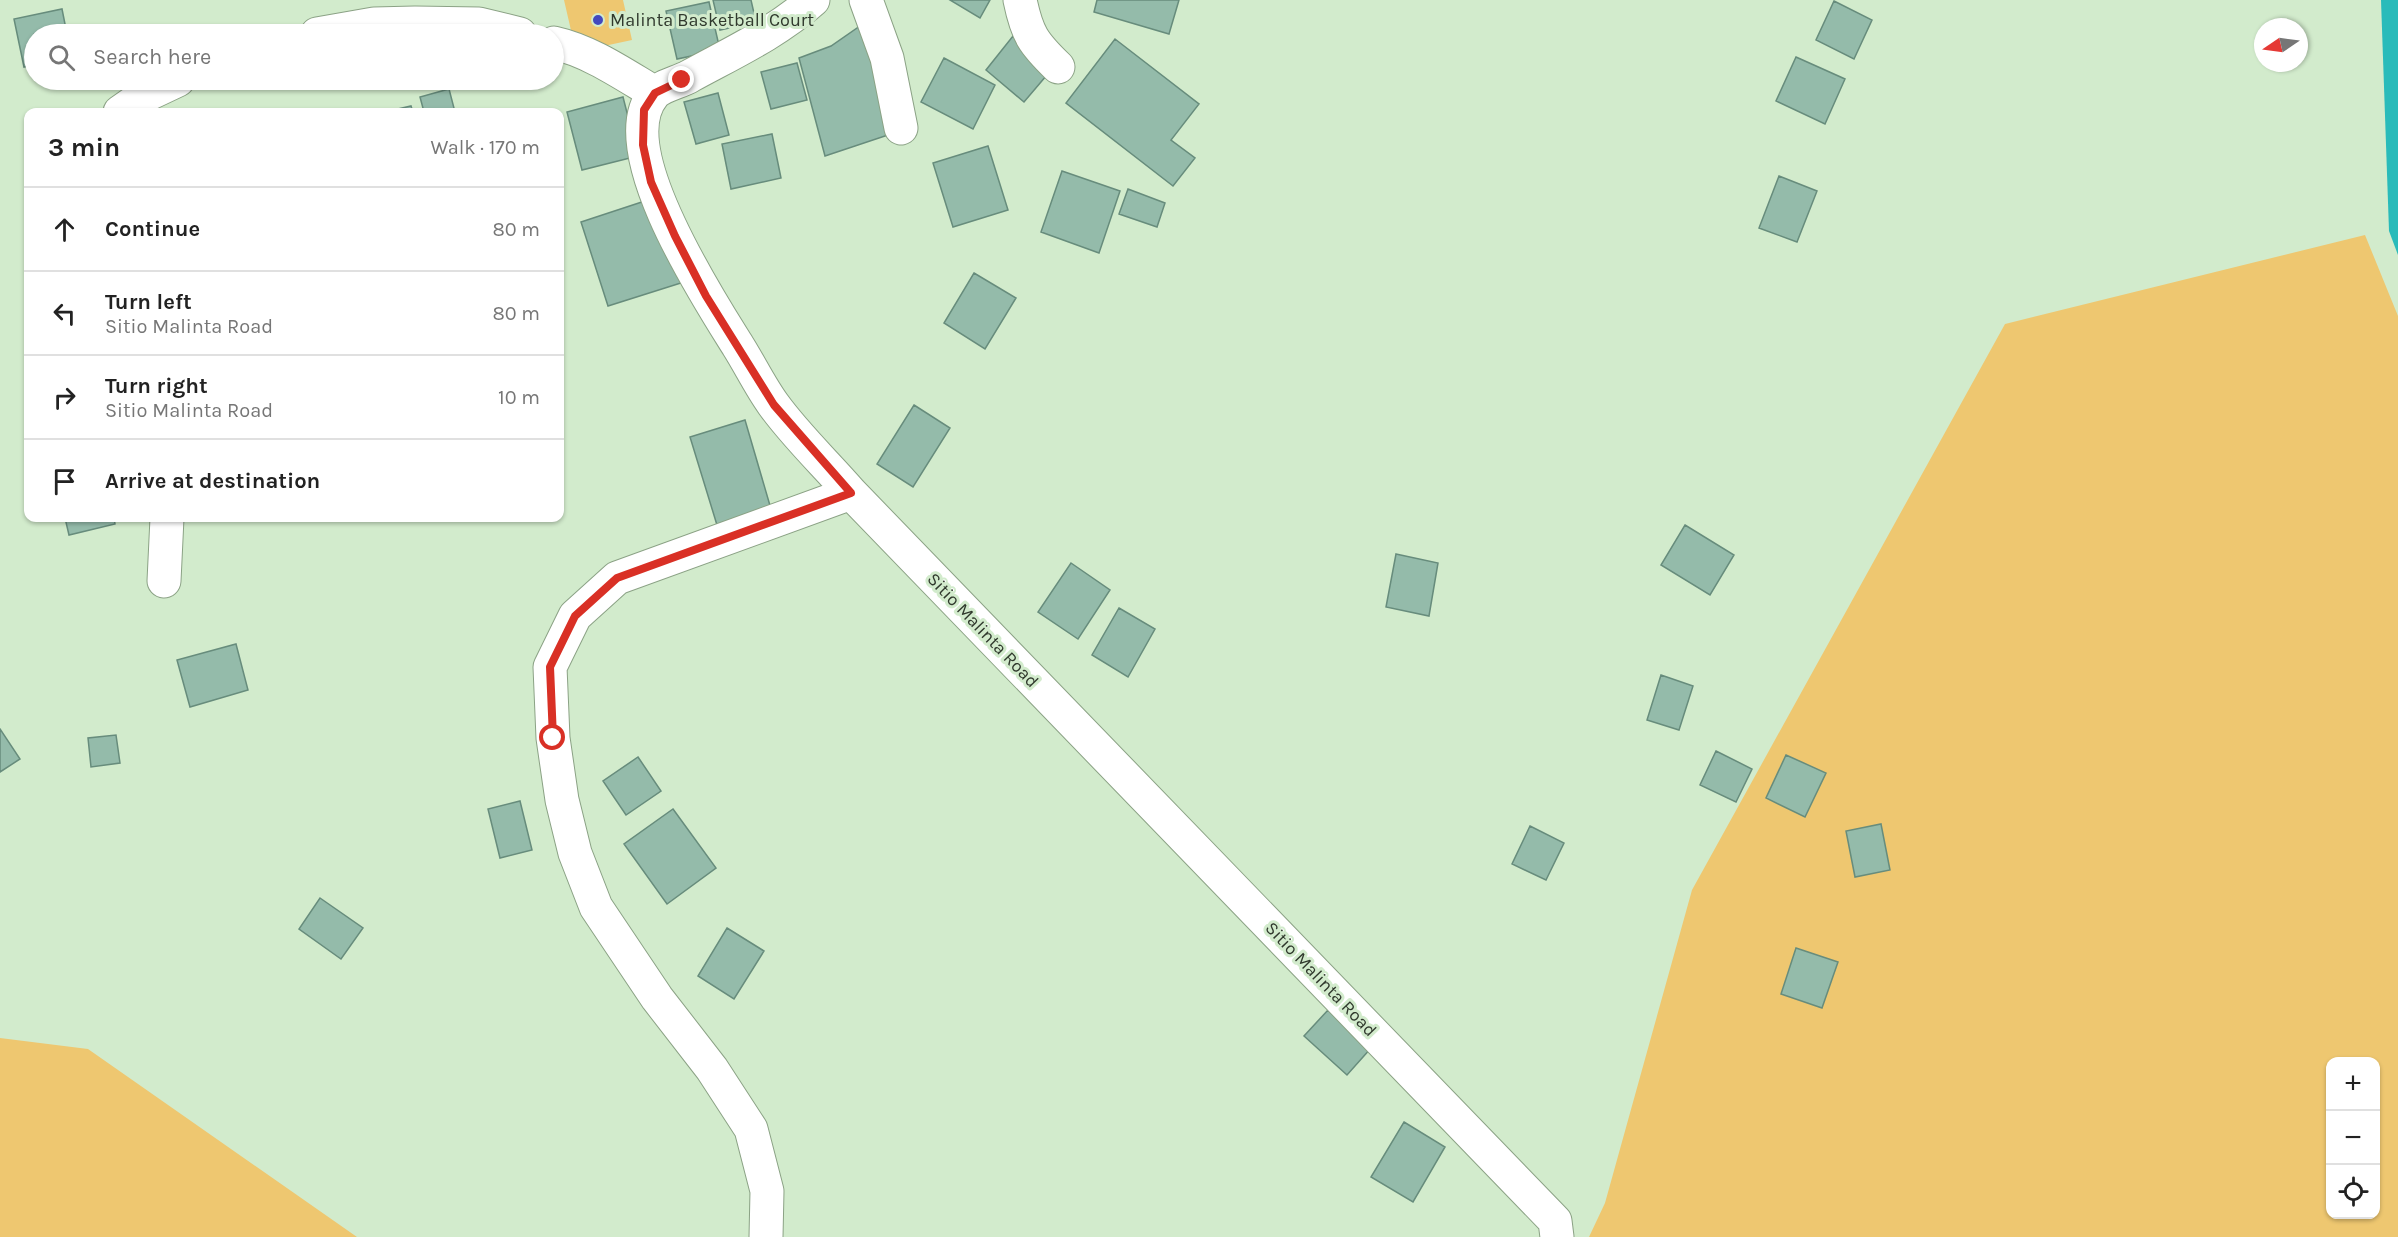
<!DOCTYPE html>
<meta charset="utf-8">
<style>
:root{--surface:#fff;--page:#f2f2f2;--text:#222;--muted:#767676;--line:#e0e0e0}
body{margin:0;font-family:Karla,sans-serif;background:var(--page);color:var(--text)}
.controls{position:absolute;right:18px;bottom:18px;display:grid;overflow:hidden;border-radius:12px;box-shadow:0 2px 4px #0004}
.controls button{width:54px;height:54px;display:grid;place-items:center;padding:0;border:0;border-bottom:2px solid var(--line);background:var(--surface);color:var(--text);font:30px sans-serif}
.compass{position:absolute;left:2254px;top:18px;width:54px;height:54px;border-radius:50%;background:var(--surface);box-shadow:0 2px 4px #0004;rotate:257deg}
.stop{position:absolute;width:18px;height:18px;margin:-14px;border:4px solid #d93025;border-radius:50%;background:#fff}
.stop.end{background:#d93025;border-color:#fff;box-shadow:0 2px 6px #0008}
.list{margin:0;padding:0;list-style:none}
h2{display:flex;justify-content:space-between;align-items:center;height:78px;margin:0;padding:0 24px;font-size:26px}
h2 small{font-size:20px;font-weight:400;color:var(--muted)}
.list li{display:grid;grid-template-columns:39px 1fr auto;gap:18px;align-items:center;box-sizing:border-box;height:84px;padding:0 24px;border-top:2px solid var(--line)}
.list b{display:block;font-size:22px;white-space:nowrap}
.list p{margin:0;font-size:20px;white-space:nowrap;color:var(--muted)}
.list em{font-size:20px;font-style:normal;color:var(--muted)}
.icon{flex:none;width:33px;height:33px;fill:none;stroke:currentColor;stroke-width:2;stroke-linecap:round;stroke-linejoin:round}
.map{position:relative;flex:none;width:2398px;height:1237px;overflow:hidden}
.search{position:absolute;background:var(--surface);box-shadow:0 2px 4px #0004;left:24px;top:24px;width:540px;height:66px;display:flex;align-items:center;gap:15px;box-sizing:border-box;padding:0 21px;border-radius:33px;color:var(--muted);font-size:22px}
.panel{position:absolute;background:var(--surface);box-shadow:0 2px 4px #0004;left:24px;top:108px;width:540px;height:414px;border-radius:12px}
.map>svg:first-child{display:block}
</style>
<div class="map">
<svg width="2398" height="1237" viewBox="0 0 2398 1237">
<rect width="100%" height="100%" fill="#d2ebcc"/>
<!-- green -->
<path fill="#eec770" fill-rule="evenodd" d="M564,0H623L632,40L576,52Z
M2365,235L2398,316V1237H1589L1605,1203L1692,890L2005,324ZM2330,1062H2376V1214H2330Z
M0,1038L88,1049L357,1237H0Z"/>
<!-- water -->
<path fill="#29bbba" d="M2381,0H2398V255L2389,231Z"/>
<!-- building -->
<path fill="#94bbaa" stroke="#678c7c" stroke-width="1.5" d="M713,0H751L756,22L720,30Z
M950,0H990L980,18Z
M1097,0H1179L1169,34L1094,12Z
M1834,1L1872,20L1854,59L1816,40Z
M709,2L720,50L677,59L666,11Z
M62,9L67,34H34V65L24,67L14,19Z
M870,19L888,135L825,156L799,58L831,46Z
M1013,36L1052,69L1024,102L986,70Z
M1115,39L1199,104L1171,140L1195,158L1173,186L1066,103Z
M1796,57L1845,79L1825,124L1776,101Z
M944,58L995,85L973,129L921,102Z
M797,63L807,100L771,109L761,72Z
M449,89L455,112H424L420,97Z
M718,93L729,135L696,144L684,102Z
M623,97L638,156L582,170L567,112Z
M411,106L413,112H385Z
M772,134L781,178L731,189L722,144Z
M988,146L1008,210L953,227L933,163Z
M1062,171L1120,191L1099,253L1041,232Z
M1779,176L1817,191L1797,242L1759,228Z
M1128,189L1165,203L1157,227L1119,214Z
M657,197L684,282L608,306L581,222Z
M974,273L1016,298L985,349L944,323Z
M914,405L950,428L913,487L877,464Z
M745,420L771,509L717,525L690,437Z
M65,518H114L115,524L69,535Z
M1685,525L1734,555L1710,595L1661,565Z
M1396,554L1438,563L1429,616L1386,607Z
M1071,563L1110,590L1078,639L1038,612Z
M1119,608L1155,629L1128,677L1092,655Z
M236,644L248,690L190,707L177,660Z
M1661,675L1693,686L1679,730L1647,720Z
M0,729L20,759L0,772Z
M116,735L120,763L91,767L88,738Z
M1716,751L1752,769L1736,802L1700,785Z
M1786,755L1826,773L1805,817L1766,798Z
M638,757L661,791L626,815L603,781Z
M520,801L532,850L500,858L488,809Z
M673,809L716,868L667,904L624,844Z
M1881,824L1890,870L1855,877L1846,831Z
M1530,826L1564,843L1546,880L1512,864Z
M320,898L363,928L341,959L299,929Z
M727,928L764,951L734,999L698,976Z
M1796,948L1838,962L1822,1008L1781,994Z
M1328,1010L1371,1048L1347,1075L1304,1036Z
M1404,1122L1445,1147L1413,1202L1371,1177Z"/>
<g fill="none" stroke-linecap="round" stroke-linejoin="round">
<!-- minor casing -->
<g stroke="#8ba285" stroke-width="35">
<path id="minor" d="M813,0C776,33 732,53 690,76C680,82 661,86 654,94C609,147 708,298 738,346C750,365 760,386 773,404C796,436 826,464 851,493L1555,1221L1557,1237
M866,0L887,58L901,128
M1020,0C1027,34 1033,43 1058,67
M317,34L374,24L415,23L479,24L520,34
M554,43C590,51 623,74 655,93
M120,112L140,98L178,80
M164,581L167,518
M766,1237L767,1191L751,1129L712,1069L657,998L596,907L575,853L562,800L553,738L550,667L575,616L617,578L851,493"/>
</g>
<!-- minor -->
<use href="#minor" stroke="#fff" stroke-width="33"/>
</g>
<g fill="none" stroke-linecap="round" stroke-linejoin="round">
<!-- route -->
<path stroke="#d93025" stroke-width="8" d="M553,738L550,667L575,616L617,578L851,493L774,405L706,296L675,236L651,182L643,145L644,110L655,93L682,80"/>
</g>
<!-- markers -->
<circle fill="#4349be" stroke="#d2ebcc" stroke-width="2" cx="598" cy="20" r="6"/>
<g text-anchor="middle" stroke-width="6" stroke-linejoin="round" paint-order="stroke">
<!-- poi labels -->
<g font-size="18" fill="#30392d" stroke="#d2ebcc" text-anchor="start">
<text x="610" y="26">Malinta Basketball Court</text>
</g>
<!-- street labels -->
<g font-size="18" fill="#30392d" stroke="#d2ebcc">
<text transform="translate(983 630) rotate(46)" y="6">Sitio Malinta Road</text>
<text transform="translate(1321 979) rotate(46)" y="6">Sitio Malinta Road</text>
</g>
</g>
</svg>
<div class="controls">
<button>+</button>
<button>−</button>
<button><svg class="icon" aria-label="locate" viewBox="0 0 24 24"><circle cx="12" cy="12" r="6"/><path d="M12 2v4M12 18v4M2 12h4M18 12h4"/></svg></button>
</div>
<svg class="compass" viewBox="-18 -18 36 36"><path d="M0-13l5 13h-10z" fill="#e53935"/><path d="M0 13l5-13h-10z" fill="#767676"/></svg>
<div class="stop" style="left:553px;top:738px"></div>
<div class="stop end" style="left:682px;top:80px"></div>
<div class="search"><svg class="icon" aria-label="search" viewBox="0 0 24 24"><circle cx="10" cy="10" r="6"/><path d="M15 15l6 6"/></svg>Search here</div>
<section class="panel">
<h2>3 min<small>Walk · 170 m</small></h2>
<ul class="list">
<li><svg class="icon" aria-label="ahead" viewBox="0 0 24 24"><path d="M12 20V5M6 11l6-6 6 6"/></svg><div><b>Continue</b></div><em>80 m</em></li>
<li><svg class="icon" aria-label="left" viewBox="0 0 24 24"><path d="M17 20v-9H6M10 6l-5 5 5 5"/></svg><div><b>Turn left</b><p>Sitio Malinta Road</p></div><em>80 m</em></li>
<li><svg class="icon" aria-label="right" viewBox="0 0 24 24"><path d="M7 20v-9h11M14 6l5 5-5 5"/></svg><div><b>Turn right</b><p>Sitio Malinta Road</p></div><em>10 m</em></li>
<li><svg class="icon" aria-label="arrive" viewBox="0 0 24 24"><path d="M6 21V4h12l-3 4 3 4H6"/></svg><div><b>Arrive at destination</b></div></li>
</ul>
</section>
</div>
